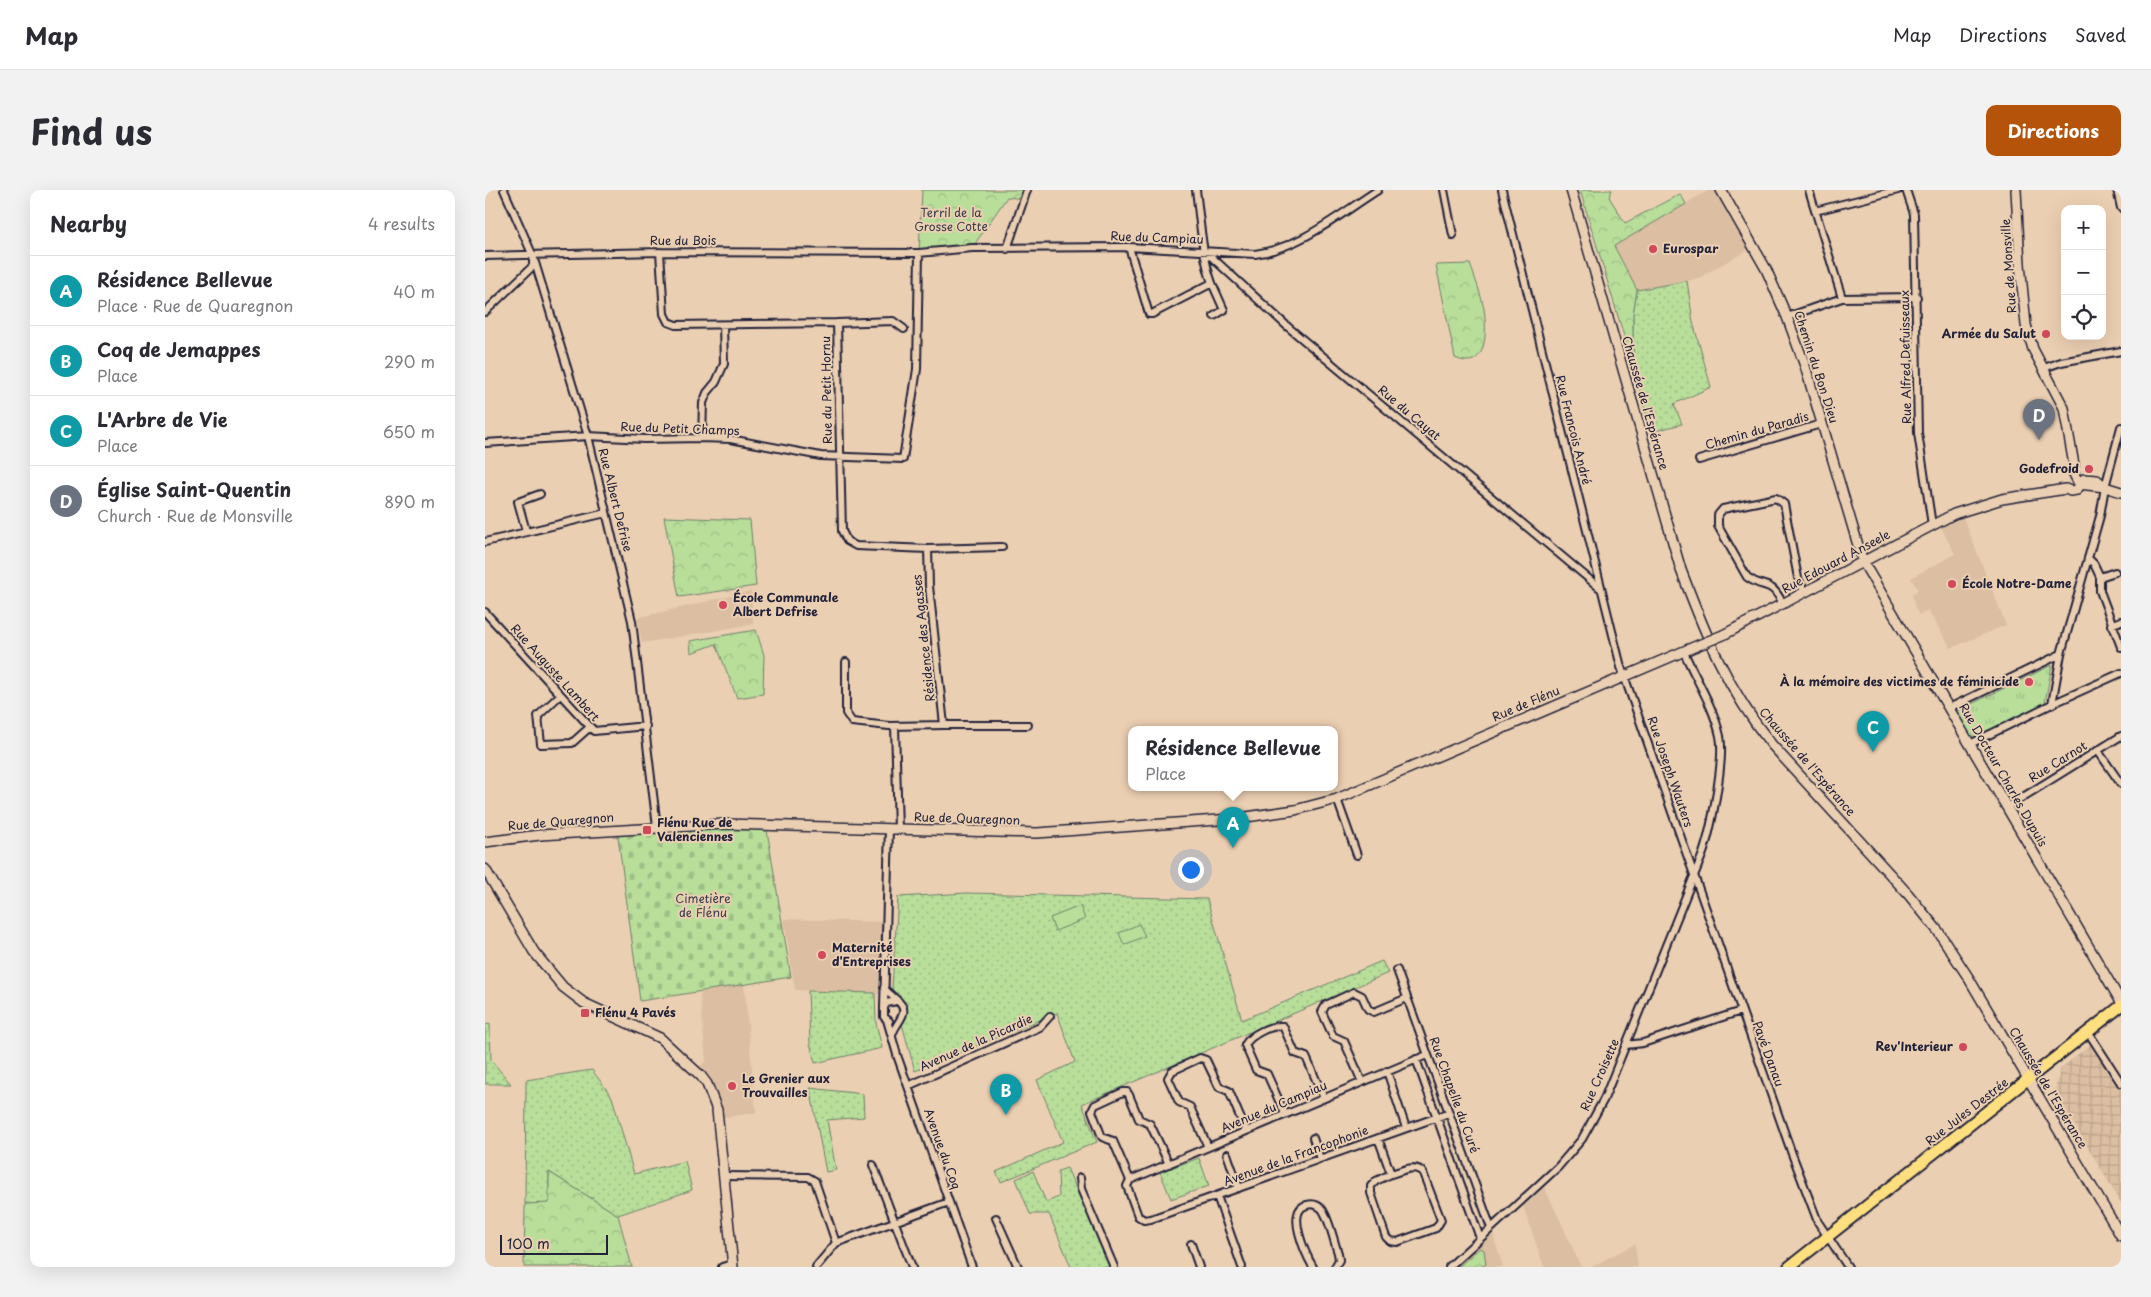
<!DOCTYPE html>
<meta charset="utf-8">
<style>
:root{--surface:#fff;--page:#f2f2f3;--text:#2b2b33;--muted:#7c7c81;--line:#e1e1e2;--accent:#b45309}
body{margin:0;font-family:"Playpen Sans",sans-serif;background:var(--page);color:var(--text)}
.controls{position:absolute;right:15px;top:15px;display:grid;overflow:hidden;border-radius:10px;box-shadow:0 5px 20px #0002}
.controls button{width:45px;height:45px;display:grid;place-items:center;padding:0;border:0;border-bottom:1px solid var(--line);background:var(--surface);color:var(--text);font:25px sans-serif}
.scale{position:absolute;left:15px;bottom:12px;width:108px;box-sizing:border-box;padding-left:5px;border:2px solid #22223b;border-top:0;font-size:14px;line-height:18px;white-space:nowrap;color:#22223b;-webkit-text-stroke:4px #ebcfb2;paint-order:stroke}
.you{position:absolute;left:705px;top:679px;width:18px;height:18px;margin:-12px;border:4px solid #fff;border-radius:50%;background:#1a73e8;box-shadow:0 0 0 8px #1a73e833}
.badge{display:grid;place-items:center;width:32px;height:32px;border-radius:50%;background:var(--accent);color:#fff;font-size:16px;font-weight:700}
.pin{position:absolute;translate:-50% -41px;filter:drop-shadow(0 1px 2px #0008)}
.pin::after{content:'';position:absolute;top:26px;width:18px;height:15px;background:inherit;clip-path:polygon(0 0,100% 0,50% 100%)}
.popup{position:absolute;left:643px;top:536px;width:210px;height:65px;box-sizing:border-box;display:grid;place-content:center;border-radius:10px;background:var(--surface);filter:drop-shadow(0 1px 4px #0005);font-size:16px;white-space:nowrap;color:var(--muted)}
.popup b{font-size:19px;color:var(--text)}
.popup::after{content:'';position:absolute;left:50%;top:100%;margin-left:-10px;border:10px solid transparent;border-top-color:var(--surface)}
.list{margin:0;padding:0;list-style:none}
h2{display:flex;justify-content:space-between;align-items:center;height:65px;margin:0;padding:0 20px;font-size:21px}
h2 small{font-size:16px;font-weight:400;color:var(--muted)}
.list li{display:grid;grid-template-columns:32px 1fr auto;gap:15px;align-items:center;box-sizing:border-box;height:70px;padding:0 20px;border-top:1px solid var(--line)}
.list b{display:block;font-size:19px;white-space:nowrap}
.list p{margin:0;font-size:16px;white-space:nowrap;color:var(--muted)}
.list em{font-size:16px;font-style:normal;color:var(--muted)}
.icon{flex:none;width:28px;height:28px;fill:none;stroke:currentColor;stroke-width:2;stroke-linecap:round;stroke-linejoin:round}
.map{position:relative;flex:none;width:1636px;height:1077px;overflow:hidden;border-radius:10px}
header{display:flex;align-items:center;gap:30px;box-sizing:border-box;height:70px;padding:0 25px;background:var(--surface);border-bottom:1px solid var(--line)}
header strong{font-size:24px}
nav{display:flex;gap:28px;margin-inline-start:auto;font-size:18px}
.intro{display:flex;align-items:center;justify-content:space-between;box-sizing:border-box;height:120px;padding:0 30px}
h1{margin:0;font-size:35px}
.button{padding:12px 22px;border-radius:10px;background:var(--accent);color:#fff;font-size:18px;font-weight:700}
main{display:flex;gap:30px;padding:0 30px}
aside{flex:1;background:var(--surface);border-radius:10px;box-shadow:0 5px 20px #0002}
.map>svg:first-child{display:block}
</style>
<header>
<strong>Map</strong>
<nav><a>Map</a><a>Directions</a><a>Saved</a></nav>
</header>
<div class="intro"><h1>Find us</h1><a class="button">Directions</a></div>
<main>
<aside>
<h2>Nearby<small>4 results</small></h2>
<ul class="list">
<li><span class="badge" style="background:#0f9aa8">A</span><div><b>Résidence Bellevue</b><p>Place · Rue de Quaregnon</p></div><em>40 m</em></li>
<li><span class="badge" style="background:#0f9aa8">B</span><div><b>Coq de Jemappes</b><p>Place</p></div><em>290 m</em></li>
<li><span class="badge" style="background:#0f9aa8">C</span><div><b>L'Arbre de Vie</b><p>Place</p></div><em>650 m</em></li>
<li><span class="badge" style="background:#6b7280">D</span><div><b>Église Saint-Quentin</b><p>Church · Rue de Monsville</p></div><em>890 m</em></li>
</ul>
</aside>
<div class="map">
<svg width="1636" height="1077" viewBox="0 0 1636 1077">
<defs>
<pattern id="industrial-grid" width="8" height="8" patternUnits="userSpaceOnUse" patternTransform="scale(1.25)"><rect width="8" height="8" fill="#dcbea2"/><path d="M0 4h8M4 0v8" fill="none" stroke="#bca38c"/></pattern>
<pattern id="grass-dots" width="8" height="8" patternUnits="userSpaceOnUse" patternTransform="scale(1.25)"><rect width="8" height="8" fill="#b8de9a"/><path d="M2 2h.1M6 6h.1" fill="none" stroke="#9ebe86" stroke-width="1.8" stroke-linecap="round"/></pattern>
<pattern id="forest-crowns" width="20" height="18" patternUnits="userSpaceOnUse" patternTransform="scale(1.25)"><rect width="20" height="18" fill="#b8de9a"/><path d="M2 6a3 3 0 1 1 6 0M12 15a3 3 0 1 1 6 0" fill="none" stroke="#9ebe86"/></pattern>
<pattern id="cemetery-stones" width="16" height="16" patternUnits="userSpaceOnUse" patternTransform="scale(1.25)"><rect width="16" height="16" fill="#b8de9a"/><path d="M2 7V4a2 2 0 0 1 4 0v3zM10 15v-3a2 2 0 0 1 4 0v3z" fill="#9ebe86"/></pattern>
<pattern id="park-tufts" width="24" height="20" patternUnits="userSpaceOnUse" patternTransform="scale(1.25)"><rect width="24" height="20" fill="#b8de9a"/><path d="M3 7l-1-3M5 7V3M7 7l1-3M15 17l-1-3M17 17v-4M19 17l1-3" fill="none" stroke="#9ebe86"/></pattern>
</defs>
<rect width="100%" height="100%" fill="#ebcfb2"/>
<filter id="ink" filterUnits="userSpaceOnUse"><feTurbulence type="fractalNoise" baseFrequency=".02" numOctaves="2"/><feDisplacementMap in="SourceGraphic" scale="10" xChannelSelector="R" yChannelSelector="G"/><feConvolveMatrix kernelMatrix="1 2 1 2 8 2 1 2 1" color-interpolation-filters="sRGB"/></filter>
<g filter="url(#ink)">
<!-- built -->
<path fill="#dcbea2" d="M1224,0H1236L1268,57L1215,87L1197,93L1152,100L1129,56Z
M1478,327L1521,435L1466,458L1443,420L1434,425L1430,418L1427,404L1433,400L1426,388L1470,364L1456,337Z
M266,401L268,434L157,453L152,428Z
M299,729L401,732L399,804L310,800Z
M259,794L271,923L233,928L232,920L211,880L221,871L215,805L217,801Z
M1057,992L1079,1039L1096,1077H1059L1036,1010Z
M1006,1038L1018,1077H964Z
M1150,1054L1153,1077H1106Z"/>
<!-- industrial -->
<path fill="url(#industrial-grid)" d="M1606,854L1636,898V1013L1570,902L1575,879Z"/>
<!-- grass -->
<path fill="url(#grass-dots)" stroke="#6d806a" d="M1202,91L1208,132L1226,197L1189,214L1197,234L1166,242L1148,176V124L1152,100Z
M482,703L722,709L757,830L897,771L903,783L597,914L612,952L516,992L511,982L578,952L552,890L590,872L572,823L430,881L407,798L413,707Z
M323,801L390,803L391,833L397,858L330,873L325,853Z
M5,834L6,870L26,894H0V835Z
M107,880L127,907L149,984L200,971L207,1000L133,1025L64,982V1014H40L41,890Z
M325,898L378,904L379,927L342,930L351,980L341,982Z
M714,968L724,996L686,1009L675,982Z
M582,978L626,1077H586L564,1024H545L531,989L548,981L561,1012L574,1007L573,981Z"/>
<!-- forest -->
<path fill="url(#forest-crowns)" stroke="#6d806a" d="M437,0H542L539,9L522,7L487,58L434,63Z
M1095,0H1127L1124,7L1140,33L1195,4L1201,14L1129,56L1152,100L1148,124V176Z
M985,74C990,88 996,104 999,119C1002,140 1003,183 970,168L951,75Z
M179,327L265,330L271,396L194,407Z
M271,440L279,465L278,504L252,508L231,454L206,463L205,451Z
M64,982L133,1025L147,1077H39L40,1014L64,1013Z
M995,1058L999,1060L1001,1074L997,1077H973Z"/>
<!-- cemetery -->
<path fill="url(#cemetery-stones)" stroke="#6d806a" d="M281,634L306,787L155,811L132,639Z"/>
<!-- park -->
<path fill="url(#park-tufts)" stroke="#6d806a" d="M1567,475L1560,513L1487,548L1472,521Z"/>
<!-- pitch -->
<path fill="#b8de9a" stroke="#6d806a" d="M595,716L600,729L570,741L565,728Z
M654,734L660,746L639,755L634,743Z"/>
<g fill="none" stroke-linecap="round" stroke-linejoin="round">
<!-- street casing -->
<g stroke="#22223b" stroke-width="10">
<path id="street" d="M19,0L48,66L103,246L147,431L172,637
M959,0L968,45
M1017,0L1136,477L1307,964L1333,1032L1363,1077
M1324,0L1357,108
M1421,0L1429,24L1433,243L1447,335
M1632,0L1636,18
M1330,21L1413,0
M644,57L664,124H667L727,93C717,66 715,29 711,0
M522,59L542,0
M720,61L803,137L1116,399
M175,62L179,124L183,132L191,135L352,133L357,341L362,351L371,356L443,359L444,396L459,535L404,536L367,532L361,523V472
M0,66L175,62L434,63L487,58L644,57L770,64C815,58 855,24 893,0
M727,93L739,120L729,126
M0,122L48,76V70
M1302,127L1357,108L1432,107
M352,133L408,131L419,139
M1559,178L1576,172L1636,161
M217,248L218,213L222,203L231,192L239,174L238,135
M0,253L103,246L160,249L217,248L245,249L336,266L418,269L432,179L434,63
M1214,270L1336,234
M41,341L33,312L55,304
M0,352L121,323
M443,359L517,357
M1603,368L1609,374L1615,387
M1630,382L1615,387V401L1636,457
M1298,414C1285,388 1281,401 1262,387L1233,336V325L1238,319L1291,308L1299,314L1313,388L1320,403
M0,422L109,541L161,536
M1626,435L1636,431
M1576,464L1615,326L1620,297L1636,237
M75,505L53,526L56,554L87,553L105,537
M1567,514L1636,483
M1464,518L1576,464L1567,514L1485,554
M459,535H543
M410,536L413,639
M1613,561L1636,594
M852,609L872,665
M1522,617L1636,546
M912,780L1006,1038
M399,798C404,805 413,809 417,816C423,825 408,836 407,846
M399,817L404,638
M402,830L413,868L487,1077
M404,831L399,827V817L402,813L411,811
M1603,842L1636,893
M1141,855L1158,853L1256,821
M931,869L995,1048
M902,881L921,938
M877,892L859,851L848,846L837,822L841,815L869,802L877,806L883,819L889,822L922,808
M423,896L555,837L565,826
M800,924L782,884L771,880L760,855C766,844 786,835 798,836L810,863L821,867L839,908
M828,948L835,969
M893,948L906,984L891,991L886,996V1003L901,1047L905,1051L912,1052L951,1038L956,1030L938,983C931,973 917,981 906,984
M723,957L705,917L694,912L683,888L687,881L715,868L721,870L734,897L744,901L761,941
M742,964L754,998
M388,975L427,1077
M238,986L323,987L330,991L351,1053
M595,988L596,999L629,1077
M645,990L642,996L653,1026L659,1030L666,1029L964,923
M645,990L942,865
M645,990L628,951L617,947L607,921L610,915L638,902H642L644,905L654,929L665,934L684,974
M732,1006L757,1077
M511,1028L533,1077
M706,1054L714,1077
M237,1077L247,1074
M331,1077L351,1053L464,1012
M828,1077C821,1065 800,1020 822,1015C828,1013 833,1015 837,1019C844,1028 849,1052 853,1063L854,1070L850,1077
M964,1077L1073,977L1097,949L1119,909L1217,666C1226,642 1240,569 1235,546C1228,515 1211,490 1199,462"/>
</g>
<!-- secondary casing -->
<g stroke="#22223b" stroke-width="12">
<path id="secondary" d="M1086,0L1196,380C1221,446 1242,499 1287,555L1423,704L1453,741L1483,787L1636,1046
M1236,0L1281,79L1302,127L1320,176L1378,372L1636,812
M1531,0L1535,74L1541,135L1548,159L1579,218L1589,275L1587,280L1594,294L1620,297L1636,302
M1599,289L1612,290L1620,297
M1238,445L1469,324L1517,309L1581,299L1585,301L1592,300L1595,295
M0,652L55,645L240,634L552,643L747,629L810,620L852,609L1204,459
M0,679L49,762L78,797L99,813L175,848L216,886L222,894L232,920L248,1077"/>
</g>
<!-- primary casing -->
<g stroke="#22223b" stroke-width="14">
<path id="primary" d="M1304,1077L1636,816"/>
</g>
<!-- street -->
<use href="#street" stroke="#ebcfb2" stroke-width="6"/>
<!-- secondary -->
<use href="#secondary" stroke="#ebcfb2" stroke-width="9"/>
<!-- primary -->
<use href="#primary" stroke="#fedf80" stroke-width="10"/>
<!-- secondary-bridge casing -->
<g stroke="#22223b" stroke-width="12" stroke-linecap="butt">
<path id="secondary-bridge" d="M1204,459L1238,445"/>
</g>
<!-- secondary-bridge -->
<use href="#secondary-bridge" stroke="#ebcfb2" stroke-width="9"/>
</g>
</g>
<!-- markers -->
<g fill="#d1495b" stroke="#ebcfb2" stroke-width="2">
<circle cx="1168" cy="59" r="5"/>
<circle cx="1561" cy="144" r="5"/>
<circle cx="1604" cy="279" r="5"/>
<circle cx="1467" cy="394" r="5"/>
<circle cx="238" cy="415" r="5"/>
<circle cx="1544" cy="492" r="5"/>
<rect x="157" y="635" width="10" height="10" rx="2.5"/>
<circle cx="337" cy="765" r="5"/>
<rect x="95" y="818" width="10" height="10" rx="2.5"/>
<circle cx="1478" cy="857" r="5"/>
<circle cx="247" cy="896" r="5"/>
</g>
<g text-anchor="middle" stroke-width="4" stroke-linejoin="round" paint-order="stroke">
<!-- park labels -->
<g font-size="12" fill="#383e49" stroke="#ebcfb2">
<text x="466" y="27">Terril de la<tspan x="466" dy="14">Grosse Cotte</tspan></text>
<text x="218" y="713">Cimetière<tspan x="218" dy="14">de Flénu</tspan></text>
</g>
<!-- street labels -->
<g font-size="12" fill="#22223b" stroke="#ebcfb2">
<text transform="translate(672 48) rotate(2)" y="4">Rue du Campiau</text>
<text x="198" y="55">Rue du Bois</text>
<text transform="translate(1524 76) rotate(-94)" y="4">Rue de Monsville</text>
<text transform="translate(1421 167) rotate(-91)" y="4">Rue Alfred Defuisseaux</text>
<text transform="translate(1331 177) rotate(72)" y="4">Chemin du Bon Dieu</text>
<text transform="translate(342 200) rotate(-91)" y="4">Rue du Petit Hornu</text>
<text transform="translate(1160 213) rotate(74)" y="4">Chaussée de l'Espérance</text>
<text transform="translate(924 223) rotate(40)" y="4">Rue du Cayat</text>
<text transform="translate(195 239) rotate(2)" y="4">Rue du Petit Champs</text>
<text transform="translate(1088 240) rotate(76)" y="4">Rue Francois André</text>
<text transform="translate(1272 241) rotate(-16)" y="4">Chemin du Paradis</text>
<text transform="translate(130 310) rotate(76)" y="4">Rue Albert Defrise</text>
<text transform="translate(1351 372) rotate(-28)" y="4">Rue Edouard Anseele</text>
<text transform="translate(439 448) rotate(-96)" y="4">Résidence des Agasses</text>
<text transform="translate(70 483) rotate(48)" y="4">Rue Auguste Lambert</text>
<text transform="translate(1041 514) rotate(-23)" y="4">Rue de Flénu</text>
<text transform="translate(1322 572) rotate(49)" y="4">Chaussée de l'Espérance</text>
<text transform="translate(1573 572) rotate(-32)" y="4">Rue Carnot</text>
<text transform="translate(1185 582) rotate(71)" y="4">Rue Joseph Wauters</text>
<text transform="translate(1518 585) rotate(60)" y="4">Rue Docteur Charles Dupuis</text>
<text transform="translate(482 629) rotate(2)" y="4">Rue de Quaregnon</text>
<text transform="translate(76 632) rotate(-5)" y="4">Rue de Quaregnon</text>
<text transform="translate(491 853) rotate(-24)" y="4">Avenue de la Picardie</text>
<text transform="translate(1283 864) rotate(70)" y="4">Pavé Danau</text>
<text transform="translate(1115 885) rotate(-66)" y="4">Rue Croisette</text>
<text transform="translate(1563 898) rotate(59)" y="4">Chaussée de l'Espérance</text>
<text transform="translate(969 905) rotate(70)" y="4">Rue Chapelle du Curé</text>
<text transform="translate(789 917) rotate(-23)" y="4">Avenue du Campiau</text>
<text transform="translate(1482 922) rotate(-38)" y="4">Rue Jules Destrée</text>
<text transform="translate(457 959) rotate(70)" y="4">Avenue du Coq</text>
<text transform="translate(811 966) rotate(-20)" y="4">Avenue de la Francophonie</text>
</g>
<!-- poi labels -->
<g font-size="12" font-weight="bold" fill="#22223b" stroke="#ebcfb2" text-anchor="start">
<text x="1178" y="63">Eurospar</text>
<text x="1551" y="148" text-anchor="end">Armée du Salut</text>
<text x="1594" y="283" text-anchor="end">Godefroid</text>
<text x="1477" y="398">École Notre-Dame</text>
<text x="248" y="412">École Communale<tspan x="248" dy="14">Albert Defrise</tspan></text>
<text x="1534" y="496" text-anchor="end">À la mémoire des victimes de féminicide</text>
<text x="172" y="637">Flénu Rue de<tspan x="172" dy="14">Valenciennes</tspan></text>
<text x="347" y="762">Maternité<tspan x="347" dy="14">d'Entreprises</tspan></text>
<text x="110" y="827">Flénu 4 Pavés</text>
<text x="1468" y="861" text-anchor="end">Rev'Interieur</text>
<text x="257" y="893">Le Grenier aux<tspan x="257" dy="14">Trouvailles</tspan></text>
</g>
</g>
</svg>
<div class="controls">
<button>+</button>
<button>−</button>
<button><svg class="icon" aria-label="locate" viewBox="0 0 24 24"><circle cx="12" cy="12" r="6"/><path d="M12 2v4M12 18v4M2 12h4M18 12h4"/></svg></button>
</div>
<div class="scale">100 m</div>
<div class="you"></div>
<div class="pin badge" style="left:748px;top:658px;background:#0f9aa8">A</div>
<div class="popup"><b>Résidence Bellevue</b>Place</div>
<div class="pin badge" style="left:521px;top:925px;background:#0f9aa8">B</div>
<div class="pin badge" style="left:1388px;top:562px;background:#0f9aa8">C</div>
<div class="pin badge" style="left:1554px;top:250px;background:#6b7280">D</div>
</div>
</main>
